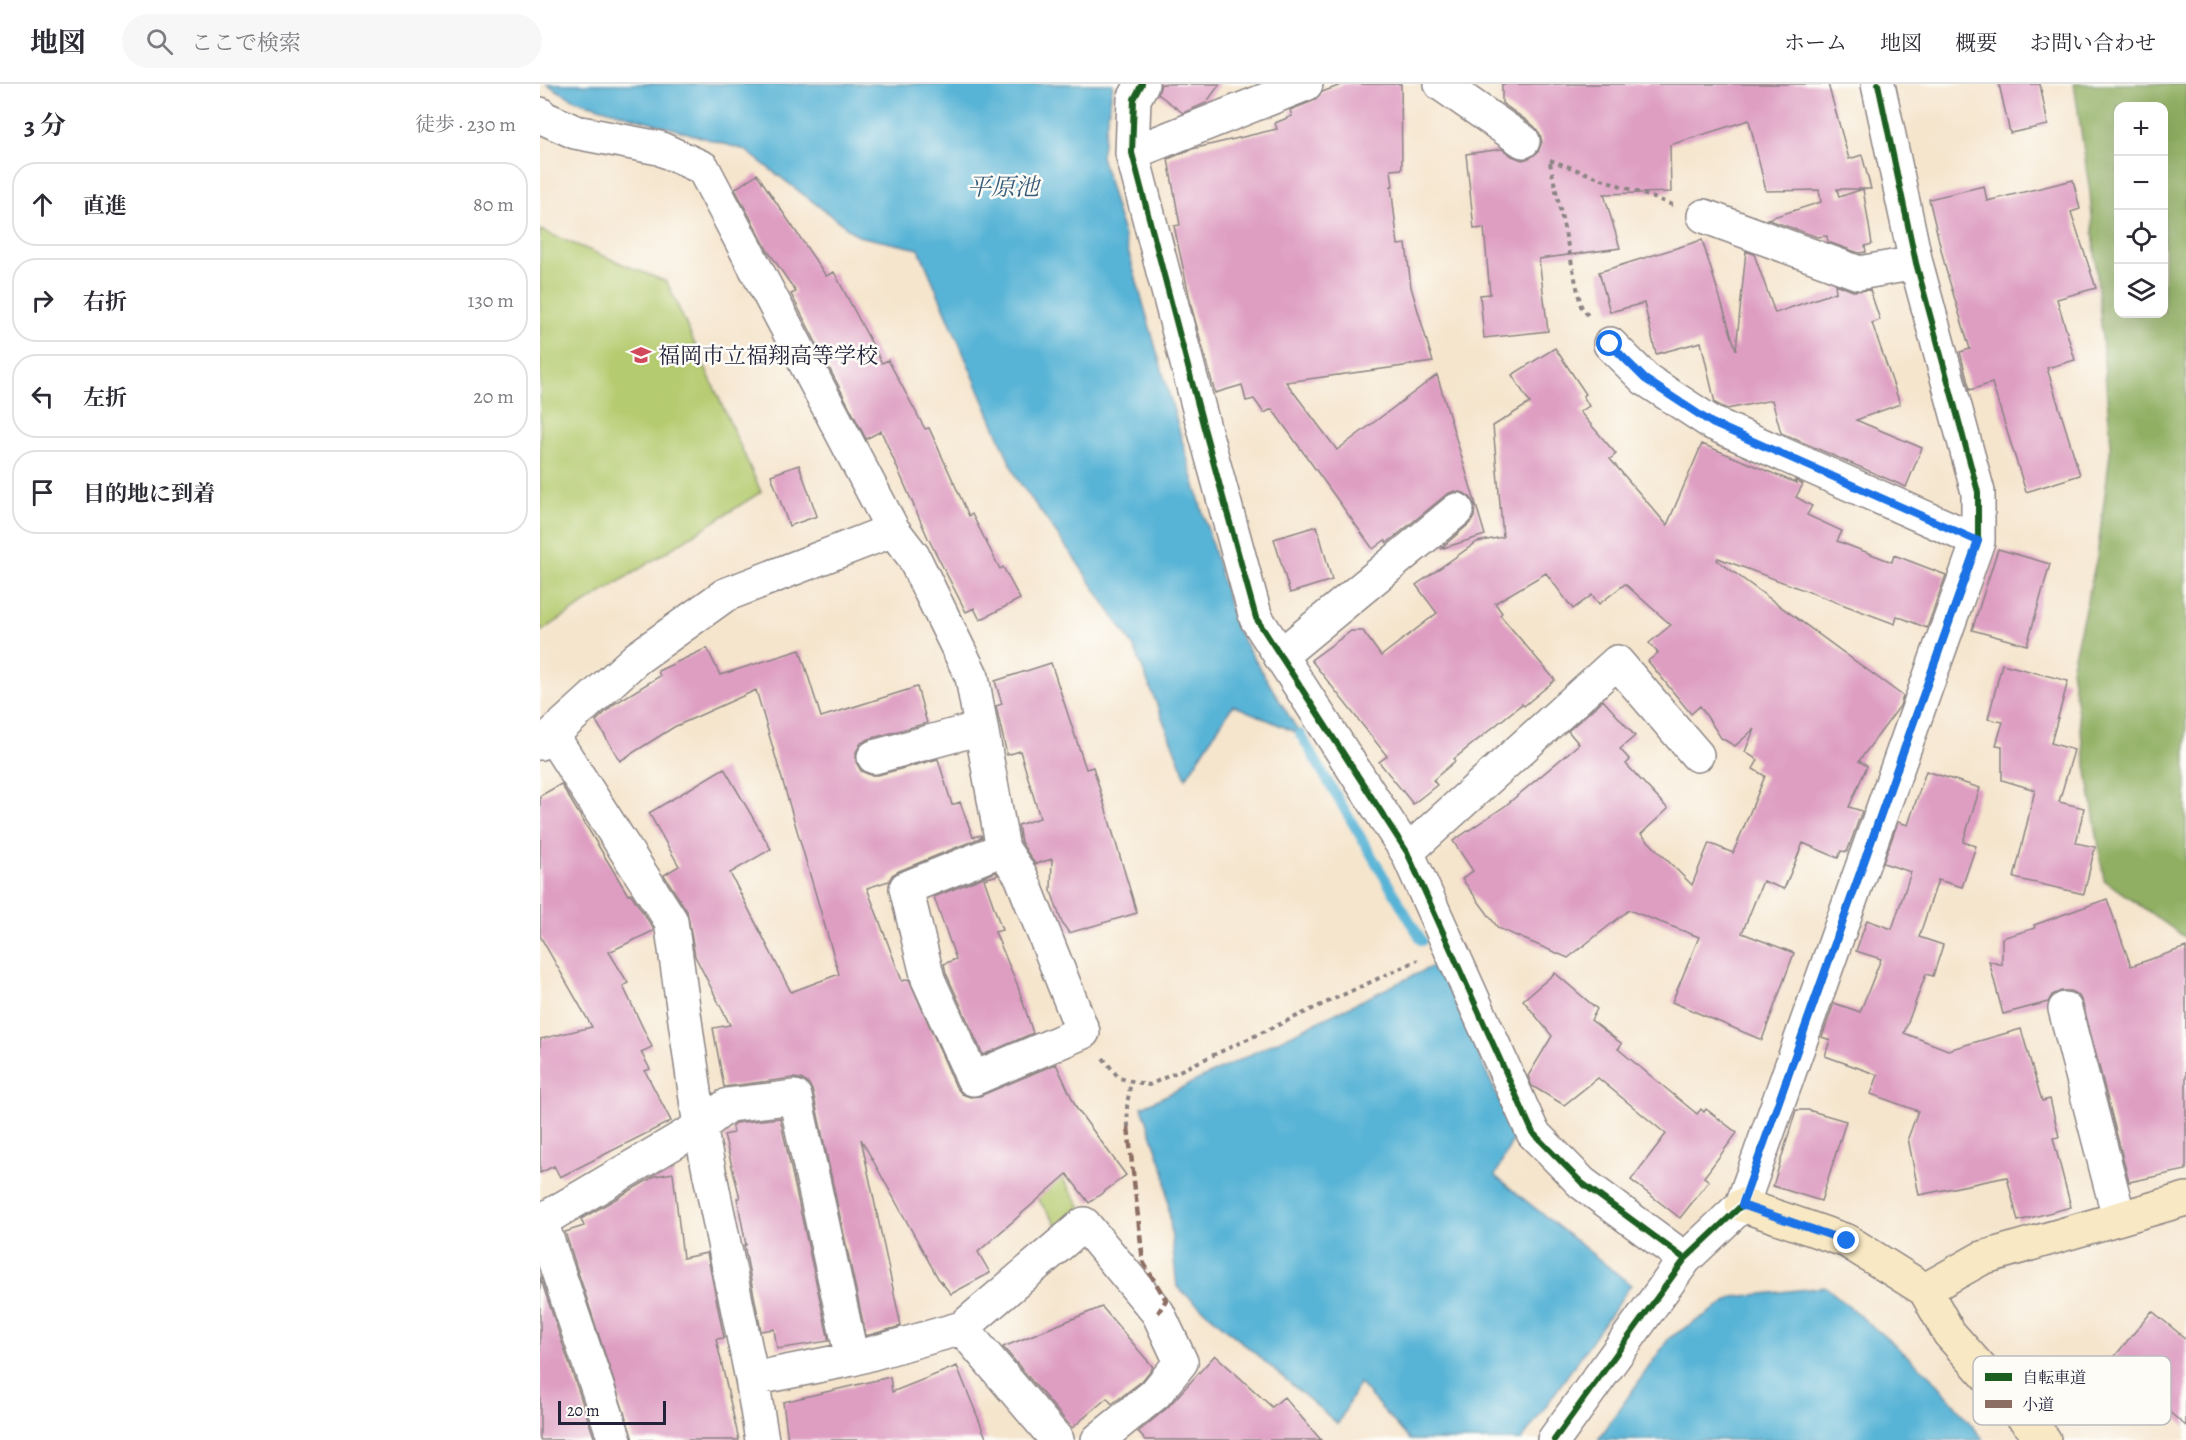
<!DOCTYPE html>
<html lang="ja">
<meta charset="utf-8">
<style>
:root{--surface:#fff;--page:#f7f7f7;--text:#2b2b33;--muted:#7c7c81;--line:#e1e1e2}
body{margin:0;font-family:Alegreya,"Noto Serif JP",serif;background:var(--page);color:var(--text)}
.controls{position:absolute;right:18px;top:18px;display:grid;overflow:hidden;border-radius:12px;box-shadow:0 6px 24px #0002}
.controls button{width:54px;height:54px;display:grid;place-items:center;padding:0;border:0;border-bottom:2px solid var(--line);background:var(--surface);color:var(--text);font:30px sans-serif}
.scale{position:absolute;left:18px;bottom:15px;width:108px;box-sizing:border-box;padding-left:6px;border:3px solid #22223b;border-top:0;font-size:16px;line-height:21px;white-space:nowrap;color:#22223b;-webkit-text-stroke:4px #fdfcf7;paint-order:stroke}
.stop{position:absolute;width:18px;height:18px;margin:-14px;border:4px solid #1a73e8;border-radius:50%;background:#fff}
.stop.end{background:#1a73e8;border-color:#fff;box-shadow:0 2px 6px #0008}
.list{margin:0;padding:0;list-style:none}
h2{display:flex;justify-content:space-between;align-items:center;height:78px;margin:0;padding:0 24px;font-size:26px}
h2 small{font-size:20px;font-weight:400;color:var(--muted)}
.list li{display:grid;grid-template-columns:39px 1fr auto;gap:18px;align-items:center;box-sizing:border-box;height:84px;margin:0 12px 12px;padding:0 12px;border:2px solid var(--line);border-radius:24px}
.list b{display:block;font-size:22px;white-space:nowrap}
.list em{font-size:20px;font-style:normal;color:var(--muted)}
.icon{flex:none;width:33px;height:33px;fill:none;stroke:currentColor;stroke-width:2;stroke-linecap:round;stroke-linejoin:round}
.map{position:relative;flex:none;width:1646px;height:1356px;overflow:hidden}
header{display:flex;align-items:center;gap:36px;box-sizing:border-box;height:84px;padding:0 30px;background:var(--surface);border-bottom:2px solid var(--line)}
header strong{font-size:28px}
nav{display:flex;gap:33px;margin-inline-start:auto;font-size:21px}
.search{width:420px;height:54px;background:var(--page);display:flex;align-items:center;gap:15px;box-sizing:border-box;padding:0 21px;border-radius:33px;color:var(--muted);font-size:22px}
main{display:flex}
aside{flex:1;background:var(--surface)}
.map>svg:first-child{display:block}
</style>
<header>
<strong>地図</strong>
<div class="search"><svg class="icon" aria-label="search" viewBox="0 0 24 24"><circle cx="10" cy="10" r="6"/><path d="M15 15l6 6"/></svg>ここで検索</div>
<nav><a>ホーム</a><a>地図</a><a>概要</a><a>お問い合わせ</a></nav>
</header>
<main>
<aside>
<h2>3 分<small>徒歩 · 230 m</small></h2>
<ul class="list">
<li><svg class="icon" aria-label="ahead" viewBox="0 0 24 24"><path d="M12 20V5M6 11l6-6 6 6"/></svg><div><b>直進</b></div><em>80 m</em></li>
<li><svg class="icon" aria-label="right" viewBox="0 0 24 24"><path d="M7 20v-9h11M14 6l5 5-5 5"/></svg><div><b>右折</b></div><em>130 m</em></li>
<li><svg class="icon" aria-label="left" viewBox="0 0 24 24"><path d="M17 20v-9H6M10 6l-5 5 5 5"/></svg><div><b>左折</b></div><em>20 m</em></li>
<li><svg class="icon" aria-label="arrive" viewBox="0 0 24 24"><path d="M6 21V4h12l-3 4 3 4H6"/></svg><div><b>目的地に到着</b></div></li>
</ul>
</aside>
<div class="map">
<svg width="1646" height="1356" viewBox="0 0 1646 1356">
<rect width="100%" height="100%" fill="#fdfcf7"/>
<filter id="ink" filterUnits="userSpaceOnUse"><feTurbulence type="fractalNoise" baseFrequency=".0167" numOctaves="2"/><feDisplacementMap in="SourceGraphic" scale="12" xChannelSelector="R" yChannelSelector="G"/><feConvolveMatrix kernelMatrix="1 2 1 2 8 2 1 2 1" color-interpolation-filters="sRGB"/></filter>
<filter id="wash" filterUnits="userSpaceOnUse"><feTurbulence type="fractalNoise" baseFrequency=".008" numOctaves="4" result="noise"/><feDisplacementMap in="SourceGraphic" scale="24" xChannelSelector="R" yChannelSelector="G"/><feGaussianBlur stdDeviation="1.35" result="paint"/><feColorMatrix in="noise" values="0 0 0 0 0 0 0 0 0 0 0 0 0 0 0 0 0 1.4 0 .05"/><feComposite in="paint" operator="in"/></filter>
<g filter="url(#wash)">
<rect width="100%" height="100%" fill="#f5e5cd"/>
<!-- green -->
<path fill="#b5cb6f" stroke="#6c7655" stroke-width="1.5" d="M0,146L127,198L221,408L0,548Z
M504,1067L541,1123L518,1143L475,1084Z"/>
<!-- forest -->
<path fill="#90af62" stroke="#59684e" stroke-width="1.5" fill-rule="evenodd" d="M1534,0H1646V854L1564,796L1531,585L1557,473L1571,361L1550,109ZM1578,22H1624V230H1578Z"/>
<!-- water -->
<path fill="#58b4d6" stroke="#3d6b88" stroke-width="1.5" d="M6,0H573L561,72L696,545L760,650L693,621L646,694L594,563L535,475L477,395L379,165L318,152L205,66L35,16Z
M897,880L975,1051L955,1092L1091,1201L982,1356H870L819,1299L798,1340L637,1203L625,1090L602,1023Z
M1286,1203L1391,1292L1444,1356H1058L1129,1254L1194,1213Z"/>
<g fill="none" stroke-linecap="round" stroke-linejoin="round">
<!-- stream -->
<path stroke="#58b4d6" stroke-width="10" d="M760,650L882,857"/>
</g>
<g id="blocks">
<!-- building -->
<path fill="#de9ec2" d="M621,0H680L666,19L643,29L618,10Z
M804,0H861L862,85L851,86L853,102H851L858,161L866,160L871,203L893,278L746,298L797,366L897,291L945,451L900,465L929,440L934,433L935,422L931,414L924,409L914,407L906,411L847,459L845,456L833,465L732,325L724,329L714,315L706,317L702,301L675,309L652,225L634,142L640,141L628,75L652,65L737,45L735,39L752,32L750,26L773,17L782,8Z
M962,0H1288L1309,75L1322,71L1331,105H1297L1299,113L1323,105L1332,160L1325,162L1326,168L1319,169L1288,158L1287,152L1277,153L1227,135L1281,118L1279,106L1226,107L1209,36L1130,61L1131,108L1064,110L1080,164L999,175L1008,247L944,254L940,211L950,210L944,144L934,145L926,70L962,65L972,72L982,76L990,74L998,68L1002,58L1000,50L994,42L962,19Z
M1459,0H1500L1508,41L1470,49Z
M217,90L286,192L294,188L342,279L348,276L385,345L389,344L429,432L432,430L460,485L463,483L480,515L440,536L434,524L426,528L388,454L341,347L326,355L251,210L256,208L228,167L195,105Z
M1533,96L1540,125L1531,128L1556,204L1517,215L1535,276L1507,284L1540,391L1486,408L1452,299L1430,306L1420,268L1430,265L1406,186L1389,115L1444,102L1447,117Z
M1162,156L1196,266L1206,167L1214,170L1235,229L1296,208L1295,200L1313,207L1330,206L1340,236L1332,239L1360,320L1316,336L1382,364L1366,403L1241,349L1232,316L1187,325L1175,319L1161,258L1116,270L1104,219L1070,228L1059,188Z
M1015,264L1046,310L1043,312L1049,322L1040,328L1076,370L1070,375L1127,441L1162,360L1256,399L1255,396L1263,400L1256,413L1272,422L1267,431L1302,447L1297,457L1352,478L1354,471L1406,491L1387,544L1357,532L1355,540L1178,474L1177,476L1363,612L1360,622L1319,677L1327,682L1309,723L1322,727L1307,768L1301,767L1298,774L1263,759L1244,805L1223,797L1202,849L1254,869L1222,956L1132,918L1159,853L1089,826L1028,874L958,844L922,795L933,787L913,757L965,722L1039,660L1028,647L1063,616L1095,652L1080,665L1090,676L1086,680L1128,725L1101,750L1152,801L1169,759L1193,769L1225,692L1213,685L1218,676L1205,668L1214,645L1195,662L1181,654L1160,622L1151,630L1108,577L1118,569L1109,559L1131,541L1085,500L1059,520L1052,511L1033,525L1006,489L955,519L962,529L960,531L1015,596L984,622L982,620L914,675L915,677L893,696L897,701L873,720L839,678L847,672L771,576L811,547H823L841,572L897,529L876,501L937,458L963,453L953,342L990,319L972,291Z
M259,381L277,432L249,442L231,391Z
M777,442L792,496L750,509L734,455Z
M1458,465L1510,480L1487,561L1432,546Z
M167,564L180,591L260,566L281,633L377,603L387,639L329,655L321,659L316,668V678L321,687L330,691H338L398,675L412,721L420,718L433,753L441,751L442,753L359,787L352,791L349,797L327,804L362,897L369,895L416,1003L422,1010L430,1013L440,1012L516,980L537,1025L586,1091L549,1119L527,1090L438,1168L450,1189L411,1210L398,1194L321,1055L361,1242L326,1252L273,1008L269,1000L261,995L253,994L184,1003L173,944L190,941L155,872L147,827L124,791L139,782L109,729L184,684L231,765L190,789L251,908L299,890L216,606L134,643L80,677L56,637L74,620L120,592L118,587Z
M511,579L546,685L553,683L597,829L529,849L522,839L511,807L512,775L495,780L481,758L478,741L500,734L480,667L467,671L456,622L462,620L455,597Z
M1462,580L1528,597L1511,659L1534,666L1519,718L1544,724L1536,759L1555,763L1544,810L1474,794L1495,706L1462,696V662L1456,661L1463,638L1448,635Z
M1386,687L1440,704L1423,758L1436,762L1422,803L1398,796L1379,853L1403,861L1393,892L1386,890L1364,949L1408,966L1481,945L1502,1017L1510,1015L1519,1053L1513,1054L1531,1123L1478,1137L1467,1093L1379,1111L1368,1054L1378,1027L1331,1010L1338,991L1285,972L1290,956L1282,953L1294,919L1320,928L1341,875L1316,867L1327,836L1352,845L1371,788L1343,779L1358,738L1368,741Z
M21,700L88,811L91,810L113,844V847L69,868L88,899L83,902L112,963L101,968L110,985L105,987L131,1037L20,1093L14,1082L0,1089V955L52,943L0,852V712Z
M456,788L458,791L444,795L462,846L455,848L477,900L493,949L443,971L406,889L404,880L416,875L394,813Z
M1567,815L1591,882L1646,863V1086L1589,1098L1543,920L1539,912L1531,907H1521L1512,911L1508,918L1463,930L1449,877L1462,881V854L1495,844L1494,841Z
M1015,889L1057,925L1051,936L1082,960L1078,965L1157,1030L1161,1025L1164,1028L1166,1025L1197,1049L1164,1093L1169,1097L1140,1134L1091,1096L1126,1050L1058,994L1024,1021L992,1002L988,992L1012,952L983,916Z
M1256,1026H1268L1306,1037L1281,1117L1233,1102Z
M240,1034L289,1257L237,1265L234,1245L221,1247L204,1161H206L197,1114H200L184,1051L193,1049L192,1042L195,1039Z
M133,1089L143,1174L167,1169L184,1254L176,1255L199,1356H93L25,1148L44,1142L41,1135L115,1092Z
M0,1193L55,1356H0Z
M562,1223L613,1283L602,1297L572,1320L567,1314L532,1344L463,1263Z
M1612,1227L1646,1255V1342L1616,1317L1606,1329L1582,1309L1592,1297L1570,1278Z
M675,1271L732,1323L744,1313L781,1356H605L598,1348L627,1324Z
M417,1282L447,1356H248L243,1318L350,1293L352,1308Z"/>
</g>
</g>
<g filter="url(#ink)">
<use href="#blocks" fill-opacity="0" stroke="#8c8484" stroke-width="1.5"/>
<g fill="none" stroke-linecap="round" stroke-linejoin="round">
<!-- street casing -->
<g stroke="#8c8484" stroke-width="36">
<path id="street" d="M602,0L594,15L592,69L664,344L716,534L867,768L993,1049L1042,1099L1145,1175
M901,0L983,57
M0,30L4,34L35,48L119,64L163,84L353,446L185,511L97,574L12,651L0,659
M592,69L766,0
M1164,132L1319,189L1376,179
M1070,260L1105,295L1172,339L1438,457
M353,446L373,472L432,593L463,765L481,792L543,948L433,995L388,895L366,804L463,765
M740,572L917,426
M12,651L131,837L160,1043L212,1295L222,1356
M334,673L441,644
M867,768L1077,578L1157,671
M1525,925L1579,1134
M422,1244L517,1356
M312,1275L422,1244L544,1140L618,1229L641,1278L615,1310L558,1356
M75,1356L1,1137L160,1043L188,1021L255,1013L312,1275L212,1295
M1014,1356L1145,1175L1202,1121L1438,457V408L1376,179L1338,0"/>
</g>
<!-- secondary casing -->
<g stroke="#8c8484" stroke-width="36">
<path id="secondary" d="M1202,1121L1307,1157L1385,1206L1409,1249L1504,1356
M1385,1206L1442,1174L1646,1115"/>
</g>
<!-- path -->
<path stroke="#8c8484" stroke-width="4" stroke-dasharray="4.5 4.5" stroke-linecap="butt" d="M1010,76L1133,121
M1010,79L1041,222L1050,234
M563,974L579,994L609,1001L878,876
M588,1043L587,1021L591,996"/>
<!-- street -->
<use href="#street" stroke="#fff" stroke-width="33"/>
<!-- secondary -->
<use href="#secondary" stroke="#f8e8c3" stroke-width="33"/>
<!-- quiet -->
<path stroke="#8d6e63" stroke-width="4.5" stroke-dasharray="9 4.5" stroke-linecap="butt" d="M588,1043L603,1178L626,1216L618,1229"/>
<!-- cycleway casing -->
<g stroke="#fdfcf7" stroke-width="10">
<path id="cycleway" d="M602,0L594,15L592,69L664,344L716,534L867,768L993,1049L1042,1099L1145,1175
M1014,1356L1145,1175L1202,1121L1438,457V408L1376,179L1338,0"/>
</g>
<!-- cycleway -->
<use href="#cycleway" stroke="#1b5e20" stroke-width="6"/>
</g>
</g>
<g fill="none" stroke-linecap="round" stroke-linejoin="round" filter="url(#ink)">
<!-- route -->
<path stroke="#1a73e8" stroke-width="8" d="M1070,260L1105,295L1172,339L1438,457L1202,1121L1307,1157"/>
</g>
<!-- icons -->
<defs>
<g id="school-bare" transform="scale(1.62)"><path d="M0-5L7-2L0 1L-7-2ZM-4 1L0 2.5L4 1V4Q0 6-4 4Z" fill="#d1495b" stroke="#fdfcf7" stroke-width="2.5" paint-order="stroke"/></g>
</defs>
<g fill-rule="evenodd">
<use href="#school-bare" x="101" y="271"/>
</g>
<g text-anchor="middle" stroke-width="5" stroke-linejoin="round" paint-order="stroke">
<!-- poi labels -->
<g font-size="22" fill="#22223b" stroke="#fdfcf7" text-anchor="start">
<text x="118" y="279">福岡市立福翔高等学校</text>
</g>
<!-- water labels -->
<g font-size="24" font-style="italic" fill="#385c79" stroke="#fdfcf7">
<text x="463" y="111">平原池</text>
</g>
</g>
<!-- legend -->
<rect x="1433" y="1272" width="198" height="69" rx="9" fill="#fdfcf7" stroke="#bbbbbf" stroke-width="1.5"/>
<rect x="1445" y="1289" width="27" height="8" fill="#1b5e20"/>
<rect x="1445" y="1316" width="27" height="8" fill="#8d6e63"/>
<g font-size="16" fill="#22223b">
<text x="1482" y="1299">自転車道</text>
<text x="1482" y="1326">小道</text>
</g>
</svg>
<div class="controls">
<button>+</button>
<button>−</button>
<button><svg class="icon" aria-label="locate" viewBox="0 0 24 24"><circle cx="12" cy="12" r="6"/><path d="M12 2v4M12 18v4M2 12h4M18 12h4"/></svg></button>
<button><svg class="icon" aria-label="layers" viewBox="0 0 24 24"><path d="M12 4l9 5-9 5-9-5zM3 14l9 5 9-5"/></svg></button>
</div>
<div class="scale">20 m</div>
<div class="stop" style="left:1070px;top:260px"></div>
<div class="stop end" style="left:1307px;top:1157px"></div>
</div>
</main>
